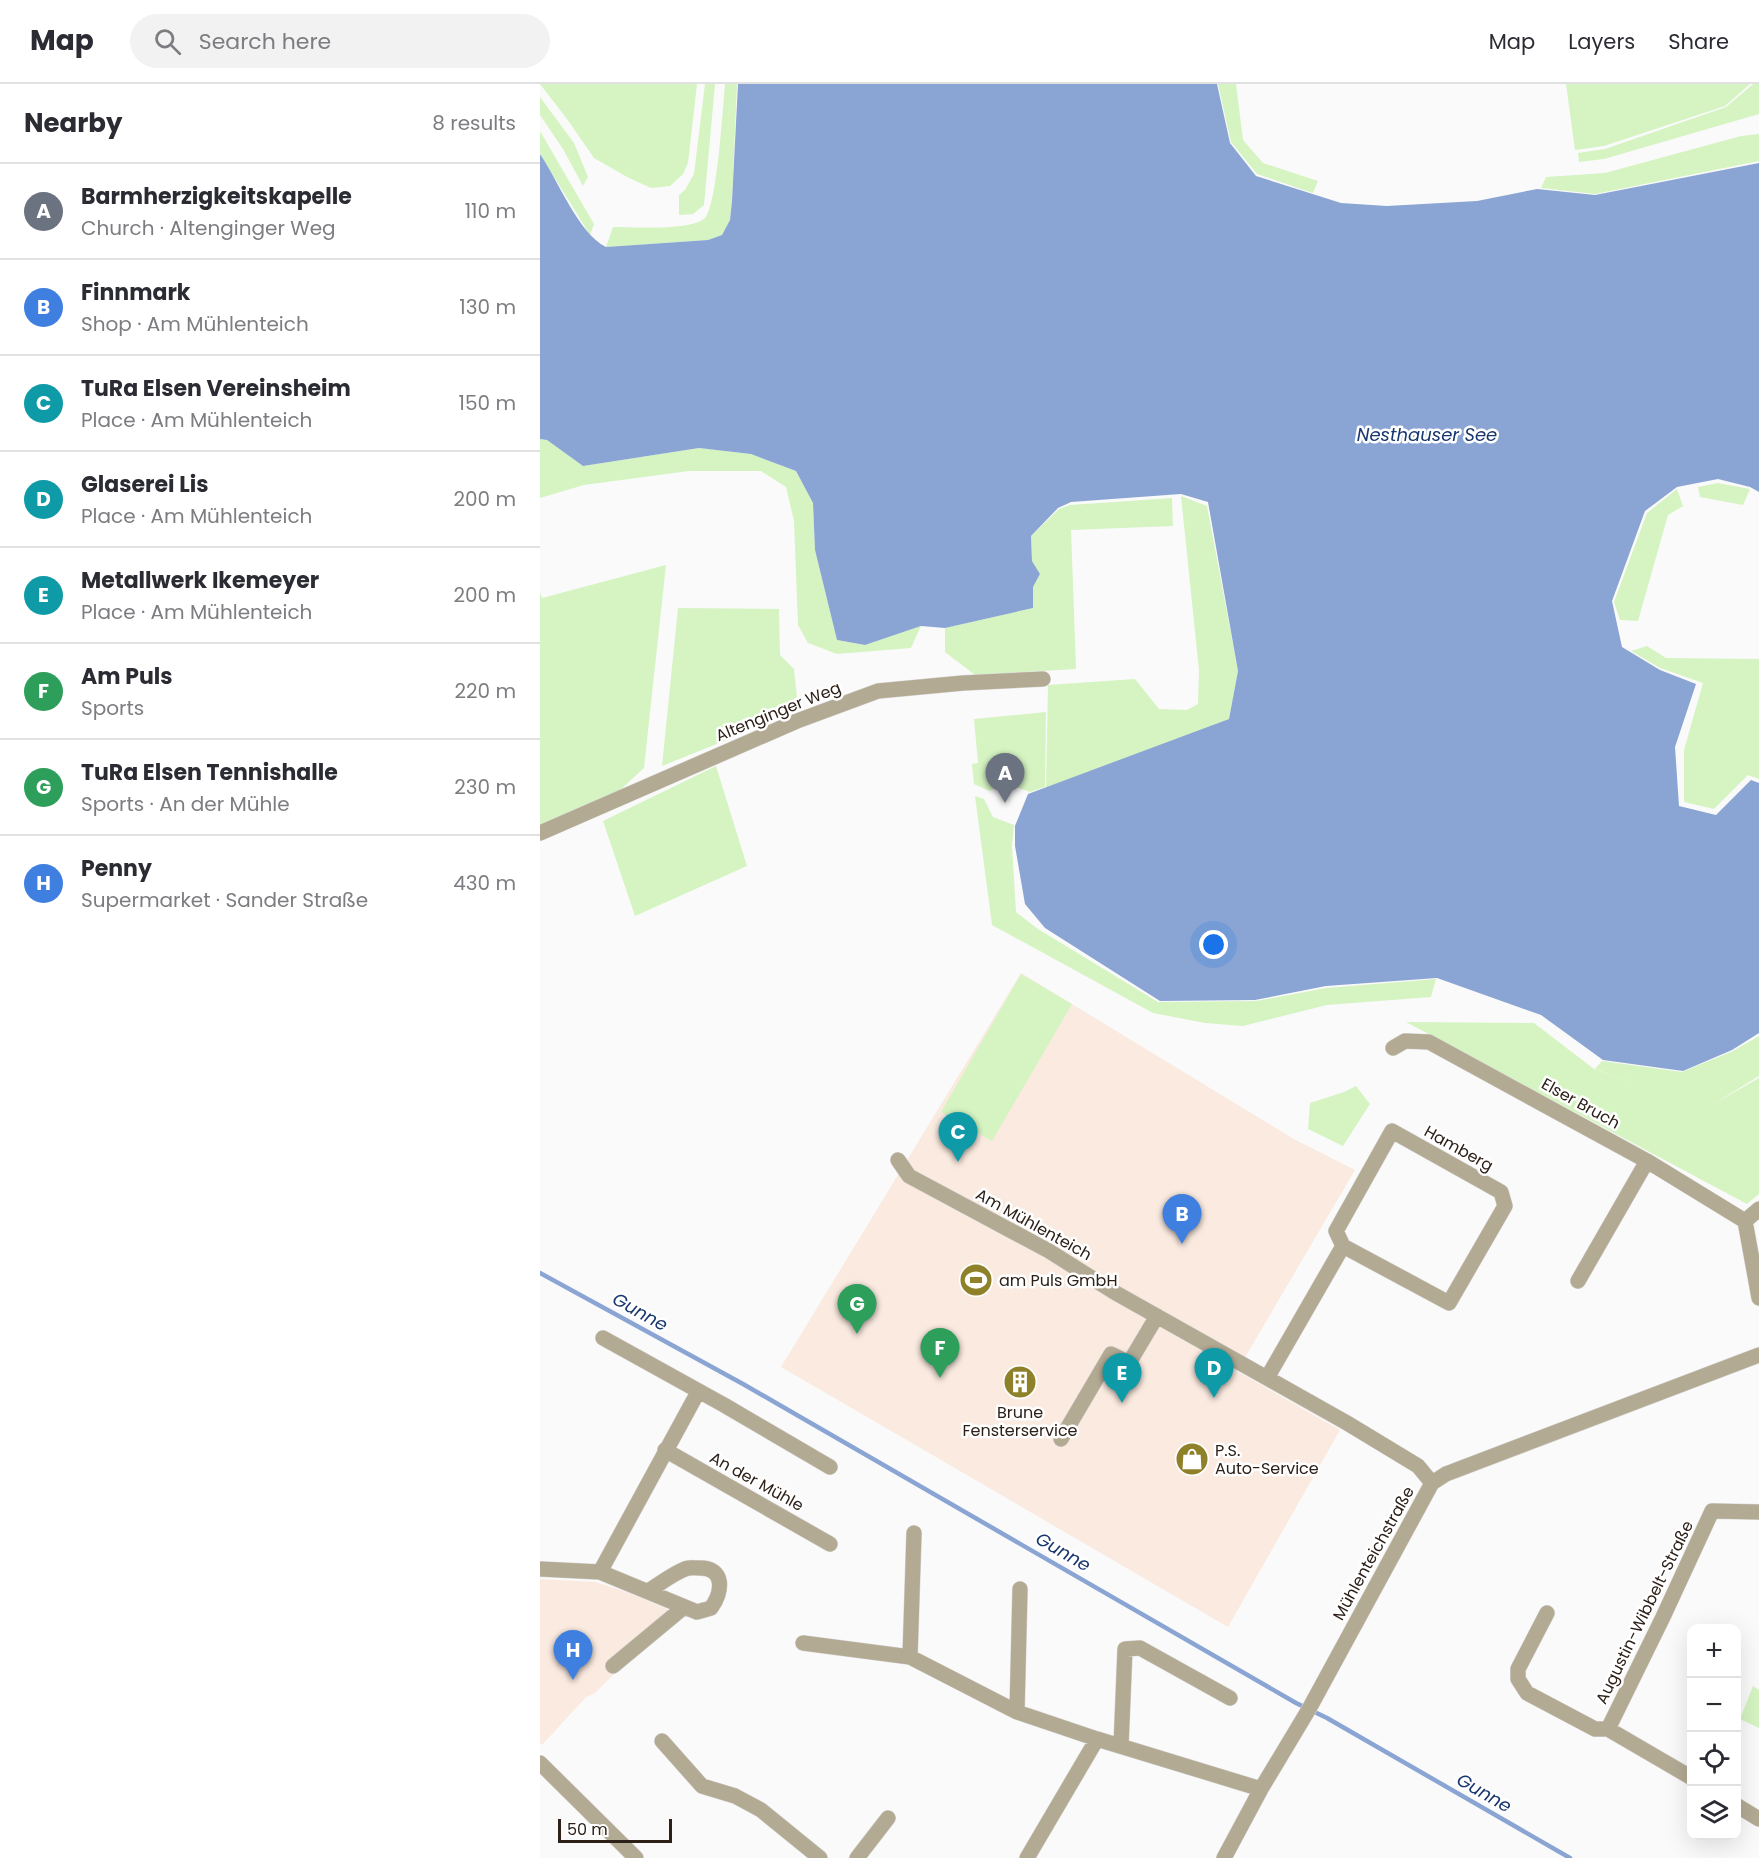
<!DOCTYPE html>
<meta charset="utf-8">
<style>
:root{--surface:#fff;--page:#f2f2f3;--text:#2b2b33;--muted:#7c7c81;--line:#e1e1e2;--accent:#d93025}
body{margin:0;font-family:Poppins,sans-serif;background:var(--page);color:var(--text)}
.controls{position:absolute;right:18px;bottom:18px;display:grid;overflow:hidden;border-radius:12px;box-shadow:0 6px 24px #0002}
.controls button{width:54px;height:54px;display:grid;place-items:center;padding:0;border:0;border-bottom:2px solid var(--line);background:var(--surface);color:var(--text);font:30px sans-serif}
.scale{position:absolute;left:18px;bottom:15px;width:114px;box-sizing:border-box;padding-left:6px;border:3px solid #2c2019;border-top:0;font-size:16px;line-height:21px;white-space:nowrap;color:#2c2019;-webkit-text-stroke:4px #fff;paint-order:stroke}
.you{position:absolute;left:674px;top:861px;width:21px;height:21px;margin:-15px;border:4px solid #fff;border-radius:50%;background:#1a73e8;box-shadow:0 0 0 9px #1a73e833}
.badge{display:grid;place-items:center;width:39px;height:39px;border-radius:50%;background:var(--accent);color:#fff;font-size:20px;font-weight:700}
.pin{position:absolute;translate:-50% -50px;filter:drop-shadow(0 2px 3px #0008)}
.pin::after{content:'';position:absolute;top:32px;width:21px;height:18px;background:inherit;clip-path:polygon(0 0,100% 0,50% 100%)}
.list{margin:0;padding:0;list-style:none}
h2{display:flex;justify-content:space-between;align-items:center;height:78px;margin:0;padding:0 24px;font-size:26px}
h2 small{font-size:20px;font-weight:400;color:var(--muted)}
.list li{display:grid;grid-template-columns:39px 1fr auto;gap:18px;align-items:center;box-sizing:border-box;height:96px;padding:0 24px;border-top:2px solid var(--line)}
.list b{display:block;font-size:22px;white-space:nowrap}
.list p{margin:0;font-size:20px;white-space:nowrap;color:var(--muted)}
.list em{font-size:20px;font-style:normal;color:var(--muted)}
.icon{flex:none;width:33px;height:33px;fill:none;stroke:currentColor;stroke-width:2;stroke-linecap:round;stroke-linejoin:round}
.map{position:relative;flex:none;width:1219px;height:1774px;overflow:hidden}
header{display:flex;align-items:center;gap:36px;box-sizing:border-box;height:84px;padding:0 30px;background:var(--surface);border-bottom:2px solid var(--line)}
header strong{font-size:28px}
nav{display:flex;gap:33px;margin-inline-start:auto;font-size:21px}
.search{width:420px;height:54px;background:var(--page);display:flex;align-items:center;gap:15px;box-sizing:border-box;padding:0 21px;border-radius:33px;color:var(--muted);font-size:22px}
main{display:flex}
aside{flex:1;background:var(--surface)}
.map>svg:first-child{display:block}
</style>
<header>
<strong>Map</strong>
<div class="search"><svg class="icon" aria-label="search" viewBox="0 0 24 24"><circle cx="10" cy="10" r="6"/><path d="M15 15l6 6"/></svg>Search here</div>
<nav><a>Map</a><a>Layers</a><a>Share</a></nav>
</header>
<main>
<aside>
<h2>Nearby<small>8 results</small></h2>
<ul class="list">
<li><span class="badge" style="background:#6b7280">A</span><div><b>Barmherzigkeitskapelle</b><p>Church · Altenginger Weg</p></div><em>110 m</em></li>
<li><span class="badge" style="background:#3f7fe0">B</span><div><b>Finnmark</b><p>Shop · Am Mühlenteich</p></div><em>130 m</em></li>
<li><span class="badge" style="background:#0f9aa8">C</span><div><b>TuRa Elsen Vereinsheim</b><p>Place · Am Mühlenteich</p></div><em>150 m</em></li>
<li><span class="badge" style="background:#0f9aa8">D</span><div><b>Glaserei Lis</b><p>Place · Am Mühlenteich</p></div><em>200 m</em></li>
<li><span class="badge" style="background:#0f9aa8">E</span><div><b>Metallwerk Ikemeyer</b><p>Place · Am Mühlenteich</p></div><em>200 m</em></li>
<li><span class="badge" style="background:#2e9e5b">F</span><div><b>Am Puls</b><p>Sports</p></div><em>220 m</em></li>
<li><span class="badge" style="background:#2e9e5b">G</span><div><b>TuRa Elsen Tennishalle</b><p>Sports · An der Mühle</p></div><em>230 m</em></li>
<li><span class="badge" style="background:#3f7fe0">H</span><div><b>Penny</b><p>Supermarket · Sander Straße</p></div><em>430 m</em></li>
</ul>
</aside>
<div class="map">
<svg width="1219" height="1774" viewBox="0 0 1219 1774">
<rect width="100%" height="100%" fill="#fafafa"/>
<!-- built -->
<path fill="#faeae0" d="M481,889L752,1054L815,1086L697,1287L800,1346L688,1543L241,1283Z
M0,1495L56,1498L84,1507L125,1524L142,1534L72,1592L55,1609L46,1613L2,1661L0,1659Z"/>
<!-- green -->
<path fill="#d5f4c2" d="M0,0H157L148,79L143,90L130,102L111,104L87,93L54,74L27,35Z
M165,0H175L164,121L153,130L139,131V111L145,106L154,90Z
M185,0H197L192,117L190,136L182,151L168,156L66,163L73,143C95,143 146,147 164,135C177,126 183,21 185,0Z
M678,0H696L703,56L723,79L778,97L773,109L717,90L691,58Z
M1026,0H1210L1185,22L1064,62L1035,66Z
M1213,0H1219V30L1064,75L1039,78L1038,69L1065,65L1186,23Z
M0,13L34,59L48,93L43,102L23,65L0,31Z
M0,47L54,140L50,151L0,70Z
M1219,50V77L1055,110L1001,104L1006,93L1065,89L1201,52Z
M0,355L7,356L43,382L159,364L211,370L256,387L273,419L275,466L297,556L325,561L381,542L371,564L297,570L268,559L258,541L254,437L246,403L221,387H149L44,401L0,414Z
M1178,399L1210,405L1203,421L1160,413L1158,403Z
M1137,405L1143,422L1128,431L1098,537L1080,536L1074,518L1107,429Z
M641,412L667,422L698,587L689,635L506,704L508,601L595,595L619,625L647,626L658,620L659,586Z
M632,414L633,442L531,446L536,585L435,591L405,568V544L493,524V503L500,490L492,477L491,452L519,425L530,421Z
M126,481L104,684L79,707L0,741V508L2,514Z
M138,524L239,525L240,571L254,585L257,614L209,635V647L122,682Z
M1107,562L1126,574L1219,575V695L1208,691L1174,725L1144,718V666L1163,599L1120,584L1091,567Z
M506,628L505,703L490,708L468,700L449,707L434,700L432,680L438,679L434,635Z
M176,682L207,782L95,832L63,737Z
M435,712L444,715L453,733L474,741L472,763L476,828L498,845L618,918L716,917L786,904L896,895L891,913L787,921L703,942L665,939L613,929L452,841Z
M481,890L532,920L452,1057L401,1028Z
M866,938L994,939L1054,985L1098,1000L1055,985L1062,977L1142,988L1193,967L1219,952V992L1172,1021L1219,994V1110L1207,1120Z
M816,1002L830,1020L803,1062L768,1045L770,1019L804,1008Z
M1213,1602L1219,1606V1644L1200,1635Z"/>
<!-- water -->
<path fill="#8aa5d3" d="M198,0H677L690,59L716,92L801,119L847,122L937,117L997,105L1055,111L1219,79V408L1210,403L1178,395L1137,403L1105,427L1072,517L1082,563L1120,586L1156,600L1135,663L1139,722L1176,731L1211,696L1219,699V949L1192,966L1143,987L1063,976L1001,931L897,894L786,902L715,916L620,917L505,844L485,820L475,762V742L488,710L689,635L698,587L668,418L641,410L531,418L518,424L491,452L492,477L500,490L493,503V524L405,544L381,542L325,561L297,556L275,466L273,419L256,387L211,370L159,364L43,382L7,356L0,355V70C18,96 38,149 66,163L168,156L182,151L190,136L192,117Z"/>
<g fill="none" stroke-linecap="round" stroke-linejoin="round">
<!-- stream -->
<path stroke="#8aa5d3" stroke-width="4.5" d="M0,1189L203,1300L756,1619L787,1634L1030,1774"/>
<!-- minor casing -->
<g stroke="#d9d7d6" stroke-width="16">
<path id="minor" d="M0,749L257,637L338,607L423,599L503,595
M853,964L865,957L889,958L1107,1077L1205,1137L1219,1214
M358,1076L369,1092L509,1167L574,1208L807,1339L878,1382L892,1399
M1205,1137L1219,1125
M1038,1197L1107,1077
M63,1254L184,1321L290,1383
M727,1294L803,1162L909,1219L965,1122L961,1108L852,1047L796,1147L803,1162
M521,1355L571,1270L589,1279L617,1232
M125,1366L290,1460
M0,1485L60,1488L157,1528L171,1524C183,1508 185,1483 159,1484C154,1484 149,1483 145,1485C132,1490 120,1500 108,1507
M60,1488L158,1308
M1007,1529L978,1585V1595L987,1609L1055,1645H1068L1152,1694
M263,1559L370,1573L477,1628L557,1655L721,1705
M370,1573L374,1449
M73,1582L144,1523
M477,1628L480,1505
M1068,1645L1123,1533L1172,1427L1219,1428
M122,1657L162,1702L195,1712L221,1726L280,1774
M581,1662L585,1565L600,1564L690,1614
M0,1679L96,1774
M1196,1721L1219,1735
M317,1774L348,1734
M487,1774L557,1655
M684,1774L721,1705L769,1625L892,1399L906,1390L1219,1271"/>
</g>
<!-- minor -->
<use href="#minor" stroke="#b3aa94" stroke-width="15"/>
</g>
<!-- icons -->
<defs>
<g id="stadium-disc" transform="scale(1.725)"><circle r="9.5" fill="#8f8129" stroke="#fff"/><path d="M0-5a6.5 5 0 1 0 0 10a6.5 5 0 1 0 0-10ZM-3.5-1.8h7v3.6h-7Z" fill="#fff"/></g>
<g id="building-disc" transform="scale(1.725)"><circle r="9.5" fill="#8f8129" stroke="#fff"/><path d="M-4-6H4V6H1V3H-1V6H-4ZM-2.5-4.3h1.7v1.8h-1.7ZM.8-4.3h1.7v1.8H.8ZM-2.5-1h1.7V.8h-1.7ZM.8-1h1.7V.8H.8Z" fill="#fff"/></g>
<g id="shop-disc" transform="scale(1.725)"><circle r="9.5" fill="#8f8129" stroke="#fff"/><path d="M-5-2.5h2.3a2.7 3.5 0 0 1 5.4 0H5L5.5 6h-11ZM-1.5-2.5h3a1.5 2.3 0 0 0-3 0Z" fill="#fff"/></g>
</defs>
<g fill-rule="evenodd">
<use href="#stadium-disc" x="436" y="1196"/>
<use href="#building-disc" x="480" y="1298"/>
<use href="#shop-disc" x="652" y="1375"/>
</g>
<g text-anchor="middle" stroke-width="5" stroke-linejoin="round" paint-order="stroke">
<!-- street labels -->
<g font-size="16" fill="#2c2019" stroke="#fff">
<text transform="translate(238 627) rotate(-22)" y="6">Altenginger Weg</text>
<text transform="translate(1041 1019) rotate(29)" y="6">Elser Bruch</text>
<text transform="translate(919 1064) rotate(29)" y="6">Hamberg</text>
<text transform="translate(494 1140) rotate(29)" y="6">Am Mühlenteich</text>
<text transform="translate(217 1397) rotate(29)" y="6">An der Mühle</text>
<text transform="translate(833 1469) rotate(-61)" y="6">Mühlenteichstraße</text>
<text transform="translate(1104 1528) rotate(-64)" y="6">Augustin-Wibbelt-Straße</text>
</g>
<!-- poi labels -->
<g font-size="16" fill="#2c2019" stroke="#fff" text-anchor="start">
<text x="459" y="1202">am Puls GmbH</text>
<text x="480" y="1334" text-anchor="middle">Brune<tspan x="480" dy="18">Fensterservice</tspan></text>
<text x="675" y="1372">P.S.<tspan x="675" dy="18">Auto-Service</tspan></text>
</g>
<!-- water labels -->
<g font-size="18" font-style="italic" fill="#18376f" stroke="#fff">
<text x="887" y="357">Nesthauser See</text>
<text transform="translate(100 1228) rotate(29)" y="6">Gunne</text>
<text transform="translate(523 1468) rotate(30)" y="6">Gunne</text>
<text transform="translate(944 1709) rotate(30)" y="6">Gunne</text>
</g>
</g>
</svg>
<div class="controls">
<button>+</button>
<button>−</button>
<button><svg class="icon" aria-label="locate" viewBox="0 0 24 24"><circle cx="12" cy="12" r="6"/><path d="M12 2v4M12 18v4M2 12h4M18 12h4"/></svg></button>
<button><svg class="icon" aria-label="layers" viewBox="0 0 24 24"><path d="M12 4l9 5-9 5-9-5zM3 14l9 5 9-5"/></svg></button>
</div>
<div class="scale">50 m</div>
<div class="you"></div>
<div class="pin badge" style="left:465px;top:719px;background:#6b7280">A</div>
<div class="pin badge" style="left:642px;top:1160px;background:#3f7fe0">B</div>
<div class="pin badge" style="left:418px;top:1078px;background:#0f9aa8">C</div>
<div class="pin badge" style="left:674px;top:1314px;background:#0f9aa8">D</div>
<div class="pin badge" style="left:582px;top:1319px;background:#0f9aa8">E</div>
<div class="pin badge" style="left:400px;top:1294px;background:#2e9e5b">F</div>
<div class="pin badge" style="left:317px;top:1250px;background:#2e9e5b">G</div>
<div class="pin badge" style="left:33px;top:1596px;background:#3f7fe0">H</div>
</div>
</main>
